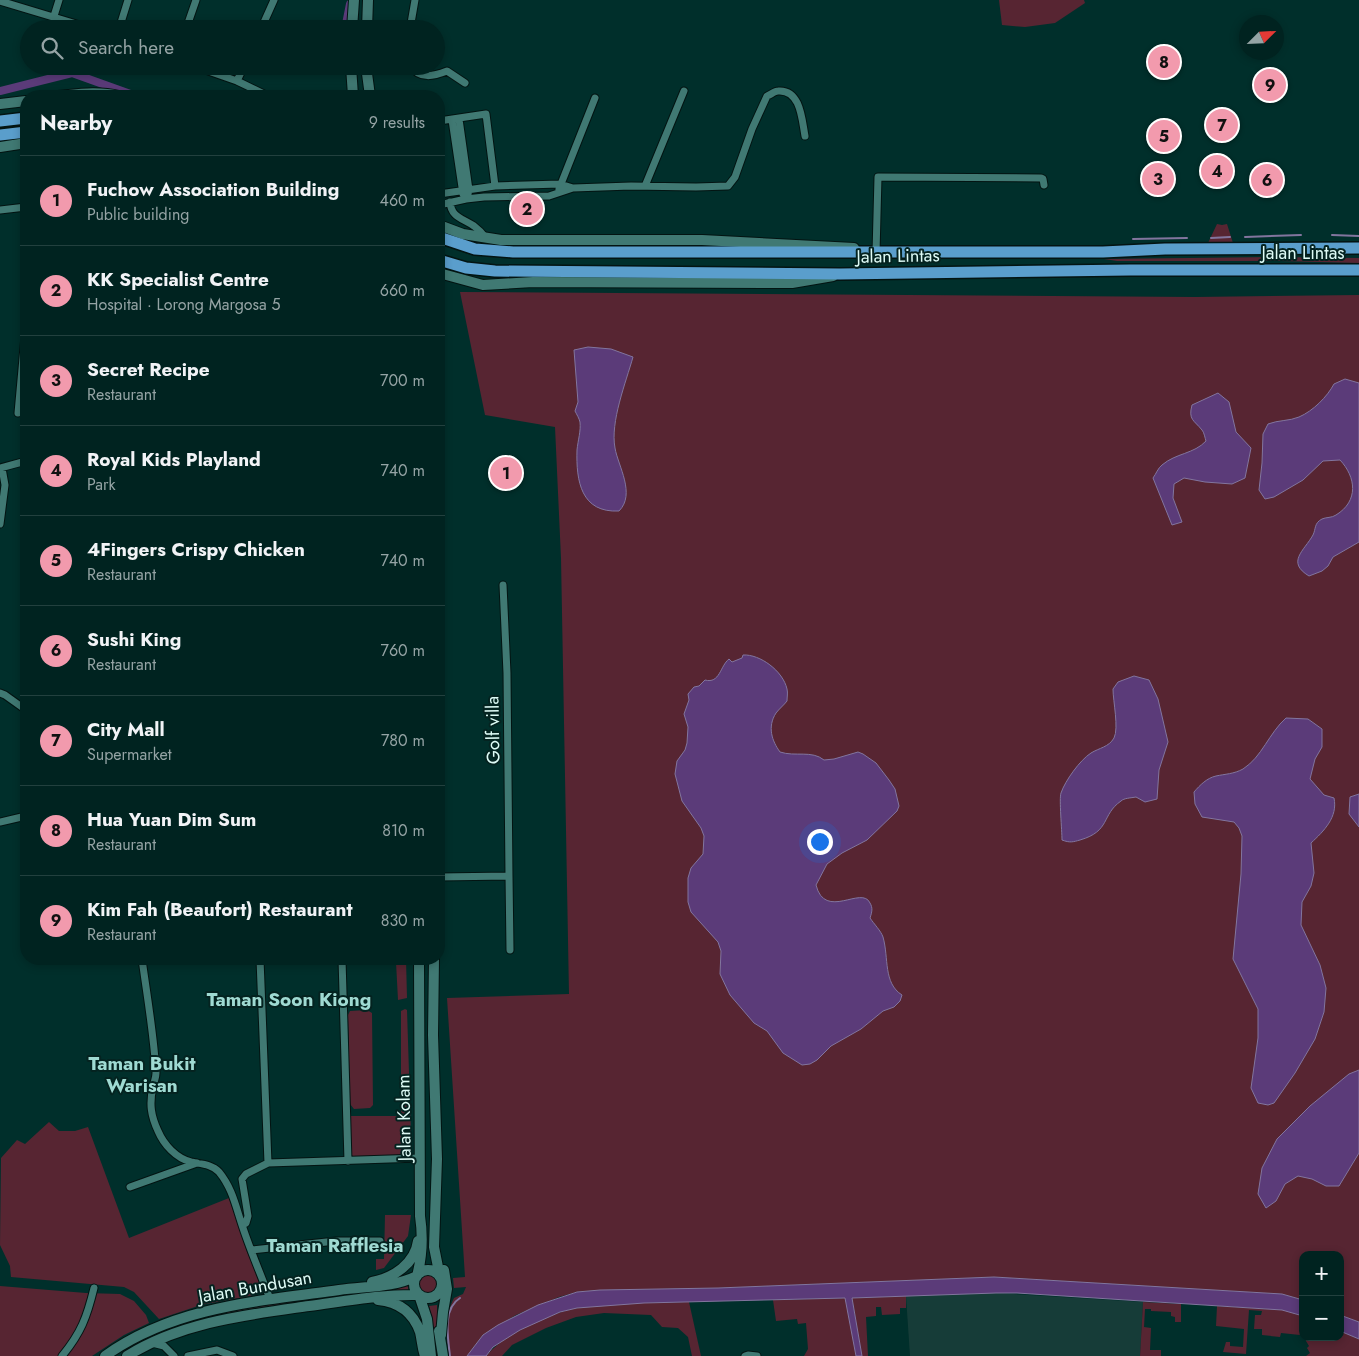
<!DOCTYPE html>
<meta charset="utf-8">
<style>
:root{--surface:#002320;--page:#0e2f2d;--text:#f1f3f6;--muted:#95a4a5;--line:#22403e;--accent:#f29aad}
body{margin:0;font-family:Jost,sans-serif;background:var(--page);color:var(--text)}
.controls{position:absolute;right:15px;bottom:15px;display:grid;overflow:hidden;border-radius:10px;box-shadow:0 2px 8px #0003}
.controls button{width:45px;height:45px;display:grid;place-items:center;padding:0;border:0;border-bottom:1px solid var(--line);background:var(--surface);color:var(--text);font:25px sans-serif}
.compass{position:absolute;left:1239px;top:15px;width:45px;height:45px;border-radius:50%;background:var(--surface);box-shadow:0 2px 8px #0003;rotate:66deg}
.you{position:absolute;left:819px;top:841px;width:18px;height:18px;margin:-12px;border:4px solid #fff;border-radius:50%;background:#1a73e8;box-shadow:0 0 0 8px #1a73e833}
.badge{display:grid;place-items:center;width:32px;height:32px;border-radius:50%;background:var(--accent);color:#111;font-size:16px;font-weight:700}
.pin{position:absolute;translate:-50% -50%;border:2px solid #fff;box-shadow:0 1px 5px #0006}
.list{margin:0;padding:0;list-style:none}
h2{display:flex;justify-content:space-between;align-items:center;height:65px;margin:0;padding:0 20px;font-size:21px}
h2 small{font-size:16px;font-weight:400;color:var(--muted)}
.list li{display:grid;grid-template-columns:32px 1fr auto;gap:15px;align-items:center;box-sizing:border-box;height:90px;padding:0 20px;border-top:1px solid var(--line)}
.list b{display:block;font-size:19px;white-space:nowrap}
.list p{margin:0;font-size:16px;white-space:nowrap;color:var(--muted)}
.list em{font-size:16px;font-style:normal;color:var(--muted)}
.icon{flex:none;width:28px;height:28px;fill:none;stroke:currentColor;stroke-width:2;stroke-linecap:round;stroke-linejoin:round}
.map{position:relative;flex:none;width:1359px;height:1356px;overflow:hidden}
.search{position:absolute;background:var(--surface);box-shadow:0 2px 8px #0003;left:20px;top:20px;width:425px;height:55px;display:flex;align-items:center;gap:12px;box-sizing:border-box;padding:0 18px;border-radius:28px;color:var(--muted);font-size:19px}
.panel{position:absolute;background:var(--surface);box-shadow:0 2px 8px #0003;left:20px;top:90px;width:425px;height:875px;border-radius:20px}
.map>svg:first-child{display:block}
</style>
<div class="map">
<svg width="1359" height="1356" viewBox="0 0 1359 1356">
<rect width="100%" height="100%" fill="#002f2b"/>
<!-- built -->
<path fill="#163c38" d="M996,1293L1143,1302L1140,1356H910L906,1296Z"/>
<!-- green -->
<path fill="#572532" d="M999,0H1084L1085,3L1055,23L1025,27L1002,25Z
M1217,224L1222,225L1227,224L1233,243H1208Z
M1278,257L1359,258V263L1279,261H1117L1104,259Z
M460,292L1195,297L1359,295V1322L1340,1315V1255H1303V1300L1282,1294L994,1277L718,1288L600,1290L577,1292L559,1297L516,1315L483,1335L467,1356H449C447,1335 445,1315 454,1298L463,1294L466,1287L454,1288L453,1278L465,1277L447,998L569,994L561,558L555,427L485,415Z
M345,959H406L407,998L398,1000L396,962L345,964Z
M405,1009L407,1010L411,1135L410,1145L406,1159H354L351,1153L350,1116H401V1011Z
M367,1010L372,1013L373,1105L370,1108L354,1109L350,1104L348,1015L350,1011Z
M49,1122L59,1131H75L88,1127L129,1238L229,1198L247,1252L260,1282L259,1290L256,1294L249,1296L201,1305L159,1319L134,1292L124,1287L11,1277L10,1266L0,1245L1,1158L17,1140L25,1144Z
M385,1215H411L408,1236L384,1268L376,1270V1259H384Z
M418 1283a10 10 0 1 1 20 0a10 10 0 1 1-20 0Z
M408,1281V1290C379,1290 350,1296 321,1299C260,1307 191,1314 136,1345L135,1343C160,1331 185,1321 212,1315Z
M0,1286L86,1293L120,1294L134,1301L146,1315L149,1323L124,1335L92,1356H0Z
M906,1296V1308H900V1314L882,1315L881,1307H876V1316L866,1317L868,1356H862L852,1298Z
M846,1298L856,1356H804L808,1349L806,1323L798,1324L797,1319L776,1321L773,1300Z
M689,1302L701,1356H692L688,1337L678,1328L662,1327L651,1315L604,1313L576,1317L546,1328L512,1345L502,1356H486C498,1342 513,1333 530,1325C545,1318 561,1311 577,1308C613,1301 653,1303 689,1302Z
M1143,1302L1181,1304V1322H1175V1317L1171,1316V1312L1151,1311V1309H1145L1144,1327L1151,1328L1150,1350H1161V1356H1140Z
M437,1305L438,1356H434L433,1323L429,1306Z
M1217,1306L1285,1310L1303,1316V1333H1300V1335L1281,1333L1280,1337L1262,1335V1329H1254L1255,1315H1261L1262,1311L1249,1310L1246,1354L1223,1352L1226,1342H1230V1346L1243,1347L1244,1329L1216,1326Z
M1340,1331L1359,1339V1356H1306L1310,1353L1307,1348L1309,1346L1306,1341V1337H1340Z"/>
<!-- water -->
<path fill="#5b3b79" stroke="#82759e" d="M588,347L611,349L633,357C626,382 610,422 615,448C618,466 636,494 619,511C581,513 576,481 577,450C578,440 581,431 580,422C579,418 577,415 575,411L578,402L574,350Z
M1345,379L1359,383V542L1333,557L1328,566L1322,571L1309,576C1286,562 1304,551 1313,535C1316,529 1314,523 1322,519C1326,517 1332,518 1336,515C1359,501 1356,477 1340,460L1323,461L1303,480L1274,497L1265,499L1259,490L1262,463L1263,434L1268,424C1278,420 1290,421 1299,417C1313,411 1327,397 1334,384Z
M1218,393L1229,402L1236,432L1251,448L1245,478L1232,484L1205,482L1184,478L1174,484L1173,498L1182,522L1172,525L1153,478C1156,474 1158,468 1162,465C1176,453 1194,454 1206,441C1205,438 1204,432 1202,430C1194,420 1188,420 1192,405Z
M743,655C760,654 783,671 787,689C788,693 787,697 787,701C784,705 779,709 776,713C767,727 772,741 780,752C795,757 812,750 824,760L834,759L858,752L863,754L876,763L889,780L895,789L899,806L897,811L867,840L842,853L827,864L816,885C825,921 862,885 870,903C873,908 872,912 870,918C874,924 881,931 883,937C889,958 883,983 902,995L900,1001L894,1007L883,1011L861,1029L831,1046L817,1060L810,1064L802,1065L783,1053L767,1031L754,1023L730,995L720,974L721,951L718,942L691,912L688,902V878L691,868L703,854L704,836L701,828L682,801L675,774L677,761L685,750L687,743L688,727L684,714L689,700L688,694L694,687L699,686L705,680C720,684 720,666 729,659L732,662L742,658Z
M1134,676L1149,680L1158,699L1168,742L1159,770L1157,799L1145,802L1136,797C1131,798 1124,798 1121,801C1101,815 1111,831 1080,840C1073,842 1070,843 1062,840C1062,831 1059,798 1061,793C1065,781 1080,760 1091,753C1099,748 1109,747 1114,738C1119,728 1113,701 1113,689L1118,682Z
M1286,718L1308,719L1322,729V747L1315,759L1310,779L1324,795L1334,798C1338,817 1324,831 1311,843L1314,873L1311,886L1302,902L1301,925L1320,965L1326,988L1324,1012L1315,1039L1295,1073L1274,1103L1268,1105L1258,1103L1251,1088L1258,1038V1009L1233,959L1241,874L1242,836L1239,828L1234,822L1202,817L1195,804L1194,792C1200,785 1207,778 1216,776C1225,774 1234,774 1243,769C1262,757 1269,733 1286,718Z
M1359,794V827L1349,814L1350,797Z
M1359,1070V1153L1339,1186H1326L1312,1179L1298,1176L1285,1184L1276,1201L1266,1208L1258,1194L1262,1168L1277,1139L1310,1106L1349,1074Z
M994,1277L1282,1294L1303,1300V1316L1282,1310L1017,1293H996L852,1298L862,1356H856L845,1298L644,1303L577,1308L560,1312L520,1330L493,1347L486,1356H467L483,1335L498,1325L538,1305L577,1292L600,1290L718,1288Z
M1340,1315L1359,1322V1339L1340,1331Z"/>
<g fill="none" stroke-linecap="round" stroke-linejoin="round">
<!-- stream -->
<path stroke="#82759e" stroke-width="2" d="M1332,235L1359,236
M1245,237L1301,235
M1211,238L1230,237
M1133,239L1187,238
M450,1356C448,1338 442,1309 460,1298"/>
<!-- canal -->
<path stroke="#5b3b79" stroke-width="8" d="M345,29L350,4
M0,91L72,73L136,96"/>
<!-- minor casing -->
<g stroke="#031412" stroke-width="9">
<path id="minor" d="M0,1L93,29
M54,16L59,0
M119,29L128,0
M186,29L196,0
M261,29L274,0
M410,29L415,0
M194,66L237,81L268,96
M411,66C420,80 434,76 447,71L465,83
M237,81L244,66
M459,119L469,190L468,194
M452,120L463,194
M439,121L486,114L495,186
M645,186L684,91
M559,189L595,98
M439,194L495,186L560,184L573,188L631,186L696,187L728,186L735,177L752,129L767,96C770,95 775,91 778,91C801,89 802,121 805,136
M450,202C451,217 462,218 474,226C478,229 482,233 485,237
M439,205L466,199L484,197L549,196L573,188
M0,210L26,207
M876,253L878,177L1041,178L1043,179L1044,185
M18,413L26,325
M0,468L26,461
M0,524L5,485L2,468
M0,693L5,695L26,710
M0,822L26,816
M509,876L510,950
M439,877L509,876L507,673L503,585
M142,959C147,996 154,1035 156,1073C156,1078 154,1082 153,1087C149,1104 151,1116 158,1131C164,1145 176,1158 191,1162C200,1164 212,1164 219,1172C233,1189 236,1208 243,1228C251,1252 261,1275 270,1299
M260,959L268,1163
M342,959L348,1161
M130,1187L197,1163
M242,1225L246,1223L248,1216L242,1179L246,1174L268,1163L420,1158
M251,1250L336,1241H380
M152,1343L164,1346L174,1356
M62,1356C81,1333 87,1317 94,1288
M188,1356L217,1350L233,1356
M745,1356L748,1355L757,1356"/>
</g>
<!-- secondary casing -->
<g stroke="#031412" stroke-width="12">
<path id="secondary" d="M352,29L354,0
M367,29L368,0
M351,66L353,96
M366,66L370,96
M58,96C79,94 98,91 119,96
M0,104L26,101
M0,147L26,143
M439,225L463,234L501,240H702L854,248
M439,273L483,285L533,282L792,283L833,276
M434,959L433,1035L437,1159L434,1247L440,1277
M414 1284a14 14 0 1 1 28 0a14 14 0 1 1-28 0Z
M372,1282C393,1278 415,1264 418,1241
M378,1300C399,1302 413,1312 420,1332C422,1340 422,1348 425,1356
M439,1331L443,1356
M441,1335L443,1312L447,1289L444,1270
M105,1356C173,1307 258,1301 339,1290C366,1286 392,1288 417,1276C422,1257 423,1236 420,1216L419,959
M127,1356C182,1322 246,1315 309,1306C346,1301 382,1294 419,1295L427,1319L431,1356"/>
</g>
<!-- trunk casing -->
<g stroke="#031412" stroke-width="14">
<path id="trunk" d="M0,121L26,118
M0,135L26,132
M439,237L475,249L513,252H1103L1165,249L1359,248
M439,260L466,268L495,271L840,274L1130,270H1359"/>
</g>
<!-- minor -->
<use href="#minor" stroke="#407973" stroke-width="7"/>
<!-- secondary -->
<use href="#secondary" stroke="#407973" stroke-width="10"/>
<!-- trunk -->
<use href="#trunk" stroke="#5a9ecc" stroke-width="11"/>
</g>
<g text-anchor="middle" stroke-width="4" stroke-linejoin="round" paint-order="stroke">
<!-- street labels -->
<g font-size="18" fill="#defbf6" stroke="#042320">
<text x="1303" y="259">Jalan Lintas</text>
<text transform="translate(898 256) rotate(-1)" y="6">Jalan Lintas</text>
<text transform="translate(493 730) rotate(-91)" y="6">Golf villa</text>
<text transform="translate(404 1118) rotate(-91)" y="6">Jalan Kolam</text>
<text transform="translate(255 1287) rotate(-10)" y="6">Jalan Bundusan</text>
</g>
<!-- neighbourhood labels -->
<g font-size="19" font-weight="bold" fill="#9fdad2" stroke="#042320">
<text x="289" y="1006">Taman Soon Kiong</text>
<text x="142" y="1070">Taman Bukit<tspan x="142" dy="22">Warisan</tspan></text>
<text x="335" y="1252">Taman Rafflesia</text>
</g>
</g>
</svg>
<div class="controls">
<button>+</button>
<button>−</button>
</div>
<svg class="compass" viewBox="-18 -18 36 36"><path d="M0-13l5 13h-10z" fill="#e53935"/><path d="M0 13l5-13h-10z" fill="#95a4a5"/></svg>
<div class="you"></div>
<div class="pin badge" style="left:506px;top:473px">1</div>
<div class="pin badge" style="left:527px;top:209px">2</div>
<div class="pin badge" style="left:1158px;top:179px">3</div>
<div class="pin badge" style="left:1217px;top:171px">4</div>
<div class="pin badge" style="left:1164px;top:136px">5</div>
<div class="pin badge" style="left:1267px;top:180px">6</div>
<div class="pin badge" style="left:1222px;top:125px">7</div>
<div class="pin badge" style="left:1164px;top:62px">8</div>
<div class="pin badge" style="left:1270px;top:85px">9</div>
<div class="search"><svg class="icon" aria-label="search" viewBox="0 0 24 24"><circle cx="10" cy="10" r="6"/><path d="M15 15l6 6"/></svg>Search here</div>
<section class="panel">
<h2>Nearby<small>9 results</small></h2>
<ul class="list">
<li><span class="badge">1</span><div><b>Fuchow Association Building</b><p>Public building</p></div><em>460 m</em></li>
<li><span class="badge">2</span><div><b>KK Specialist Centre</b><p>Hospital · Lorong Margosa 5</p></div><em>660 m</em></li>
<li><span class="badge">3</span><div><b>Secret Recipe</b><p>Restaurant</p></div><em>700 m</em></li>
<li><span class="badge">4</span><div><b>Royal Kids Playland</b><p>Park</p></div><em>740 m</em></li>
<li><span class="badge">5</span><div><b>4Fingers Crispy Chicken</b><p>Restaurant</p></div><em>740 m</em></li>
<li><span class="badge">6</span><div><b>Sushi King</b><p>Restaurant</p></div><em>760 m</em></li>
<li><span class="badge">7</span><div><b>City Mall</b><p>Supermarket</p></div><em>780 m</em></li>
<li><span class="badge">8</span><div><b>Hua Yuan Dim Sum</b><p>Restaurant</p></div><em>810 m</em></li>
<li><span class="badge">9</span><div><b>Kim Fah (Beaufort) Restaurant</b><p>Restaurant</p></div><em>830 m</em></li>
</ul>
</section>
</div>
